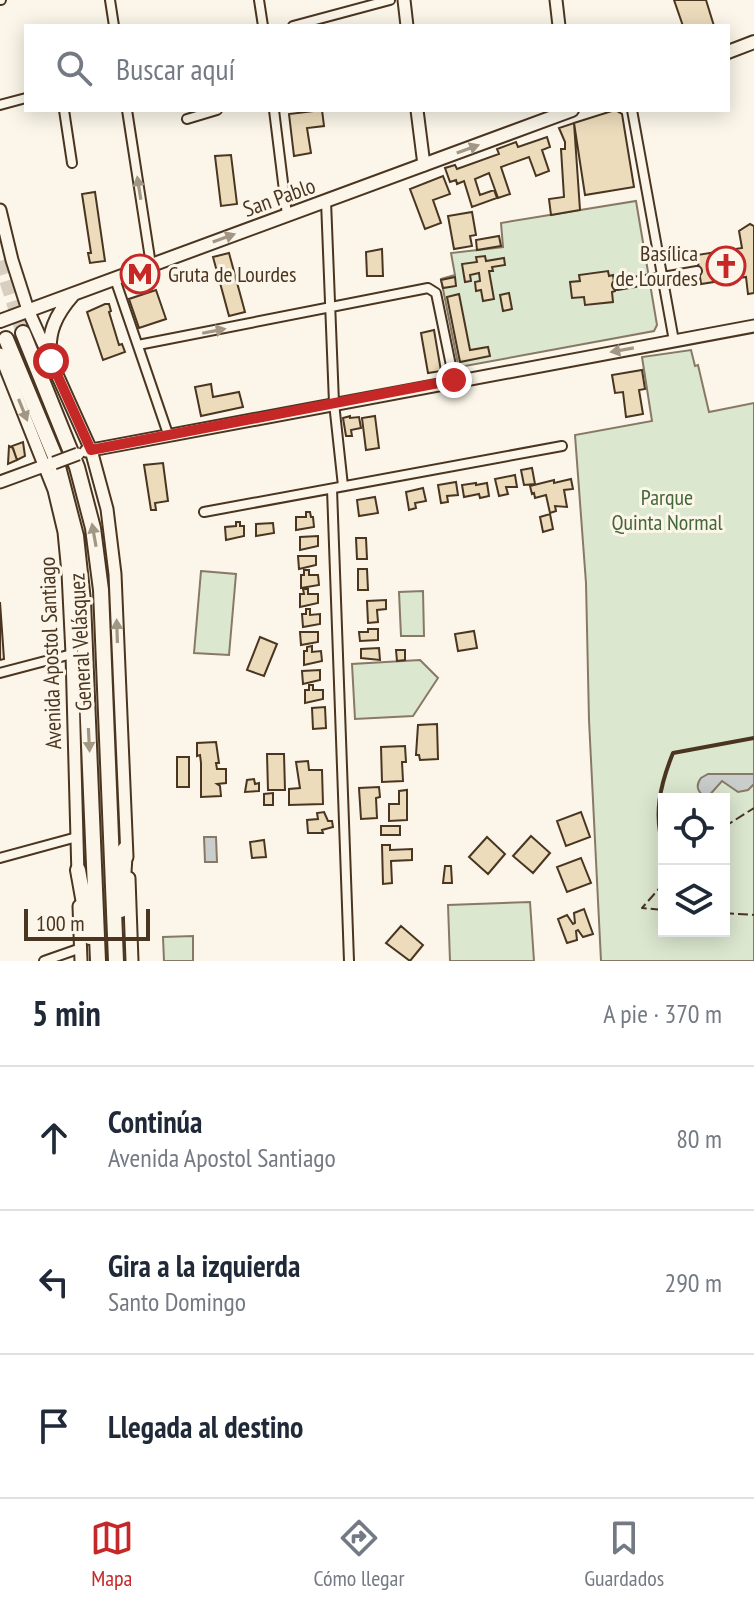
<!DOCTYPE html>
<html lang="es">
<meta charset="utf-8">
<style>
:root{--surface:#fff;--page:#f2f2f3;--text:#1f2937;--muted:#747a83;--line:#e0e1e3;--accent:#c62828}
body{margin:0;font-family:"PT Sans Narrow",sans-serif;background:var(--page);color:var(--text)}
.controls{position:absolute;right:24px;bottom:24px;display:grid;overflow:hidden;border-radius:0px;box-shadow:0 4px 20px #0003}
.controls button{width:72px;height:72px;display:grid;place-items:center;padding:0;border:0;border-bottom:2px solid var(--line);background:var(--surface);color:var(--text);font:40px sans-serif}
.scale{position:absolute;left:24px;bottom:20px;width:126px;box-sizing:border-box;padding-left:8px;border:4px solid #4a3520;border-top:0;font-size:22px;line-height:28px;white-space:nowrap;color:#4a3520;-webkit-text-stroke:6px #fbf6e9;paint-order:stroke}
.stop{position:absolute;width:24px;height:24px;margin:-18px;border:6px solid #c62828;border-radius:50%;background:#fff}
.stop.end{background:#c62828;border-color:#fff;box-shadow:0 2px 8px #0008}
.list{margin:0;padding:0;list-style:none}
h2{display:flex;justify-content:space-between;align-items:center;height:104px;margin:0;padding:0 32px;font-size:34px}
h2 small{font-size:26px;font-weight:400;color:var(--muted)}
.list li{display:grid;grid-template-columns:52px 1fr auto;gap:24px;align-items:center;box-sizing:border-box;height:144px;padding:0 32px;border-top:2px solid var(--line)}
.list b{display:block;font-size:30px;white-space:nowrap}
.list p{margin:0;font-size:26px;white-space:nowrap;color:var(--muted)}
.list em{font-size:26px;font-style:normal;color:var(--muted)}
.icon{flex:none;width:44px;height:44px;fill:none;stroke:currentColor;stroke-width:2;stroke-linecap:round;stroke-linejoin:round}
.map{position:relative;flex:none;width:754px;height:961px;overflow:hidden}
.search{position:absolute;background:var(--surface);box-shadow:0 4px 20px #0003;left:24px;right:24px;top:24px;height:88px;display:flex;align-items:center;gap:20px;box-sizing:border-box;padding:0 28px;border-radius:0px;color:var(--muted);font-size:30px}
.sheet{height:536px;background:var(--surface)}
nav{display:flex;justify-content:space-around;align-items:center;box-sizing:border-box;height:112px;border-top:2px solid var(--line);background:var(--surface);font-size:22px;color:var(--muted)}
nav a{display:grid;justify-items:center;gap:4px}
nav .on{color:var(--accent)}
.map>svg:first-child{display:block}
</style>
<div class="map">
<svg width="754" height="961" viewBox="0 0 754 961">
<rect width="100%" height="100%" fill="#fbf6e9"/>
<!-- green -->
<path fill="#dce7d0" stroke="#887966" stroke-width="2" fill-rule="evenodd" d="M636,201L657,325L654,331L465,366L458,364L441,279L455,275L451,253L503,247L501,223Z
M691,350L695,366L698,365L709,412L754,403V961H601L589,720L586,583L575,435L652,421L642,357ZM664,799H724V931H664Z
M201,571L236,574L229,655L194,653Z
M423,591L424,636H401L399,592Z
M420,660L438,678L413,716L355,719L352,664Z
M530,902L534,961H450L448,905Z
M193,936V961H164L163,937Z"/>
<!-- water -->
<path fill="#c9cecd" stroke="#887966" stroke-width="2" d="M708,774H754V784L748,790L738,792L722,781L706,799C699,792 694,787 701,778Z
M204,837H216L217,862H205Z"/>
<!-- building -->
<path fill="#ecdcbc" stroke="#4a3520" stroke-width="2" d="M674,0H706L714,26H683Z
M322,110L324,126L307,128L311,153L294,156L289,114Z
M615,110L622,114L634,187L585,195L574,123Z
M574,123L580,210L551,215L549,199L564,197L561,149H565V142L559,128Z
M547,137L550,147L542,150L549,171L536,176L529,157L501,167L510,194L498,198L489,173L475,179L480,195L494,190L497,198L472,207L464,181L457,184L456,180L450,182L445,168L455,165L457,169L499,154L497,149L516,142L518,147Z
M231,155L237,204L221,206L215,156Z
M443,176L450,194L433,200L441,223L425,229L410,189Z
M95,192L105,261L90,263L88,253H91L82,194Z
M472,212L476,235L470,236L472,246L454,249L448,216Z
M750,224L754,226V293L748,294L746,277L701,284L697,255L742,248L739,231Z
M499,236L501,246L477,250L476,240Z
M382,249L383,276H367L366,252Z
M229,253L245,312L229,316L213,257Z
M485,256L486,261L504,258L505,265L492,267L493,271H489L494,299L483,301L481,290L476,291L475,282L480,281L479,273L470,275L471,281L465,282L462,264L477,262L476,257Z
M608,271L609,276L613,275L615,291L612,292L613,302L585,305L584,297L572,298L570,282L580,281L579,275Z
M455,277L456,286L443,288L441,280Z
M156,290L166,319L139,328L129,299Z
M509,293L512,309L503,311L500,295Z
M459,294L470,350L488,347L490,356L460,362L447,297Z
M105,304H109L111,311L109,312L119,345L122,344L125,352L103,360L87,312Z
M434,330L441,371L428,373L421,333Z
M642,370L645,389L639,390L643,414L626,417L623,392L615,393L612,375Z
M211,384L213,397L239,392L243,407L201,416L195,387Z
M350,416V418L359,417L361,428L351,430L352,436H346L343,418Z
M375,416L379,448L366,450L362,418Z
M23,442L25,456L17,460L12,446Z
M9,446L13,448L17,460L8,464Z
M163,463L168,501L155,503L156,510H151L144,465Z
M532,468L535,484L524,485L521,470Z
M515,475L517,487H506L508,494L499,496L495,479Z
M571,479L573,489L564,490L567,507L555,506L556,511L550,513L546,495L535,498L534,493L532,494L530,486L554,480V483Z
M456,482L458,495L447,496L448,502L441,503L438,485Z
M476,483V485L487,483L489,496L480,498L479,494L464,497L462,485Z
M423,488L426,501L415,503L416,508L409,510L406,492Z
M375,497L378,513L359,516L357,500Z
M306,512H310L311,517H313L314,527L296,530V517H306Z
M550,514L553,529L543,532L540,517Z
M236,522H240V526H244V536L226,540L225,527L236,526Z
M273,523L274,533L256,536V524Z
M318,536V546L300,550V537Z
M356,538H366L367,559H357Z
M298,556H316V565L299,569Z
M358,569H367L368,590H358Z
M304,570H309V575H318L319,585L301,588V575H304Z
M303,589H308V594H318V603L300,607V594H304Z
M386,600V609L377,610L378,622L368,623L367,601Z
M0,602L4,659L0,660Z
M306,609H310V615L320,614V624L303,627L302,614H306Z
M368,629H378V640L360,641L359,632H368Z
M474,631L477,648L458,651L455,634Z
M300,632H318V642L301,645Z
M260,637L277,644L264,676L247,670Z
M312,646V652L321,651L322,661L304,665V651H307V647Z
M379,648L380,660L361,658V649Z
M396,650H405V660L397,661Z
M320,670V680L303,684L302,671Z
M309,685H313V690H323V699L305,703V690H309Z
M325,707L326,728L313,729L312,708Z
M437,724L438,759L420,760L419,755H416L418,725Z
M216,742L219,763H216L217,769H226V783L217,784L220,786L221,796L201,797V763L200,755L197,756V743Z
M405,746L406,762H402L403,781L382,782L381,747Z
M267,754H284L285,790H268Z
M177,757H189V787H177Z
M308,761L309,770H322L323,804L289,805V789L300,788L296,762Z
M254,779L255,784L259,783V791L245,792L247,780Z
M379,787L380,797L376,798L377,818L361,819L359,788Z
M407,790V820L389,821V804H399V791Z
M273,793V805H264V794Z
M324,812L328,821H332L333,827L322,830L323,833H308L307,820L318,819L317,813Z
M581,812L590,837L566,846L557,821Z
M381,826H400V835H381Z
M531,836L550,853L533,873L513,856Z
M487,837L505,854L488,874L469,857Z
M264,840L266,857L252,858L250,842Z
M382,845H390V850L412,849V860L391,861L392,883L383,884Z
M581,858L591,883L567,892L557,867Z
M445,866H451L452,883H443Z
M584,909L593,934L583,937L578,930L576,931L577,940L567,943L558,919L567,915L573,924L575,923L574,913Z
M401,926L423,945L410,961L386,943Z"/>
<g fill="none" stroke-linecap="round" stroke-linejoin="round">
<!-- highway-tunnel -->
<path stroke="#d8cfc1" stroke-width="14" stroke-dasharray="14 7" stroke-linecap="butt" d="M0,261L23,333"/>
<!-- street casing -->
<g stroke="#4a3520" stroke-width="12">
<path id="street" d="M0,0H1
M110,0L114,26
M259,0L263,26
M293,26L390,0
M0,105L26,98
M64,110L72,163
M127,110L151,265
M274,110L287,215
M632,110L674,341
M187,119L217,110
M326,201L334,403L343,486
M115,279L168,434
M617,285L697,271
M138,345L428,288L436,293L454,380
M332,489L349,961
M204,512L562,446
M0,673L72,654
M0,858L77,837
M44,961L81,948"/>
</g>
<!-- secondary casing -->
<g stroke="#4a3520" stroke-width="15">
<path id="secondary" d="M404,0L407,26
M556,0L559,26
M417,110L424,165
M0,210L12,260L28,310L91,450L107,509L115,574L127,857
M0,354L54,490L64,532L68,573L72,654L78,876
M86,451L754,326
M0,482L52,463
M129,878L132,961
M79,906L81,961"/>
</g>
<!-- primary casing -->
<g stroke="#4a3520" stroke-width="16">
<path id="primary" d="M728,52L754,42
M0,321L572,110
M51,361C46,334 56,314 73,295"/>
</g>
<!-- highway casing -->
<g stroke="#4a3520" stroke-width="18">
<path id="highway" d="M23,333L77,467L93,528L101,590L116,961
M6,339L56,459L76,536L83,601L98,961
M78,870L90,937
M121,910L125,849"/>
</g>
<!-- street -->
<use href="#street" stroke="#fbf6e9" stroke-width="8"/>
<!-- secondary -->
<use href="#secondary" stroke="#fbf6e9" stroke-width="11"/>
<!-- primary -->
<use href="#primary" stroke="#fbf6e9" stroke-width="12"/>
<!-- highway -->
<use href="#highway" stroke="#fbf6e9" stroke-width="14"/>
<!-- secondary-bridge casing -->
<g stroke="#4a3520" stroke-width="15" stroke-linecap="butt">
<path id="secondary-bridge" d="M54,463L78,454"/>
</g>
<!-- secondary-bridge -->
<use href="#secondary-bridge" stroke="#fbf6e9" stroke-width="11"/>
<!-- fence -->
<path stroke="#4a3520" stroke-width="2" stroke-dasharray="10 4" stroke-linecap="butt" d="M724,827L754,808
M664,883L642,908L664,910
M724,913L754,915"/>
<!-- wall -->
<path stroke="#4a3520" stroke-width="4" d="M664,849C653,815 660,785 673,753L754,738"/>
</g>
<!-- one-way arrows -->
<defs><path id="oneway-solid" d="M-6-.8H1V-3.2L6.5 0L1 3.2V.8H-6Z" transform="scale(2)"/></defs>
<g fill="#a29684">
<use href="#oneway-solid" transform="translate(468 149) rotate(-20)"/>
<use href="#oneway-solid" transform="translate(139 188) rotate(-99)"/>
<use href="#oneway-solid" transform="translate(224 238) rotate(-20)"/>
<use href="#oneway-solid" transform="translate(214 331) rotate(-11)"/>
<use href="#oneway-solid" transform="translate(622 350) rotate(170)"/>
<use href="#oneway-solid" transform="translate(23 410) rotate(68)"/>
<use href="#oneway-solid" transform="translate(94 535) rotate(-100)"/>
<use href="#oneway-solid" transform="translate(117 631) rotate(-92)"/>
<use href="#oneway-solid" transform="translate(89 740) rotate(87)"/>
</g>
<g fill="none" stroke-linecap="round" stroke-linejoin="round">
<!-- route -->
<path stroke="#c62828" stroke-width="10" d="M51,361L91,450L454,380"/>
</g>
<!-- icons -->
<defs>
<g id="church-ring" transform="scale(2)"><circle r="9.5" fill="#fbf6e9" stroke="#c62828" stroke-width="1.5"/><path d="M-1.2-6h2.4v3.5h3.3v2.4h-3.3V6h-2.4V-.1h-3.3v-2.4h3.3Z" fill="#c62828"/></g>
<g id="metro-ring" transform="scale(2)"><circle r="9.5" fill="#fbf6e9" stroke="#c62828" stroke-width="1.5"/><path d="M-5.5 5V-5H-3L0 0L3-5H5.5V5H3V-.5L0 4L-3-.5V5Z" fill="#c62828"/></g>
</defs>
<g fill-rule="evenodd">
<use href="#church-ring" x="726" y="266"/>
<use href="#metro-ring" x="140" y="274"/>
</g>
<g text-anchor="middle" stroke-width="6" stroke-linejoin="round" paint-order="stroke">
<!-- street labels -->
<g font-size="22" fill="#4a3520" stroke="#fbf6e9">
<text transform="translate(279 197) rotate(-20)" y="8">San Pablo</text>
<text transform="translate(80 642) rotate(-93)" y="8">General Velásquez</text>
<text transform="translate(50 653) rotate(-92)" y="8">Avenida Apostol Santiago</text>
</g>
<!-- poi labels -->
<g font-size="22" fill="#4a3520" stroke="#fbf6e9" text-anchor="end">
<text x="698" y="261">Basílica<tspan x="698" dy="25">de Lourdes</tspan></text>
<text x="168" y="282" text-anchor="start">Gruta de Lourdes</text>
</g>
<!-- park labels -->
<g font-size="22" fill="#436837" stroke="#fbf6e9">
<text x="667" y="505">Parque<tspan x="667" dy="25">Quinta Normal</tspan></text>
</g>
</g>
</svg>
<div class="controls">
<button><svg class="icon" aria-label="locate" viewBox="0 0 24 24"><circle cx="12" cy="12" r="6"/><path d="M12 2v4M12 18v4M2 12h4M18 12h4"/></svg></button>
<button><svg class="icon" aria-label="layers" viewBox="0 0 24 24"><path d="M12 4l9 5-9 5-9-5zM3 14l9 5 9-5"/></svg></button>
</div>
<div class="scale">100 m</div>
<div class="stop" style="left:51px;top:361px"></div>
<div class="stop end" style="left:454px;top:380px"></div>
<div class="search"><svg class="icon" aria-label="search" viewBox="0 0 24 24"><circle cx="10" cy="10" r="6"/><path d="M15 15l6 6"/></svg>Buscar aquí</div>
</div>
<section class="sheet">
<h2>5 min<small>A pie · 370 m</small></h2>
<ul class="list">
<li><svg class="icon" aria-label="ahead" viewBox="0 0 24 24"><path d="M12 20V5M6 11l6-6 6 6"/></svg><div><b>Continúa</b><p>Avenida Apostol Santiago</p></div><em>80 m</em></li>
<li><svg class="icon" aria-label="left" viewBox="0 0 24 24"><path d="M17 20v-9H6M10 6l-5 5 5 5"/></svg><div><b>Gira a la izquierda</b><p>Santo Domingo</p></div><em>290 m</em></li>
<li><svg class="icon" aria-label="arrive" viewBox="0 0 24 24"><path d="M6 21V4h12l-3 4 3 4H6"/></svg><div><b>Llegada al destino</b></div></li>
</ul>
</section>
<nav>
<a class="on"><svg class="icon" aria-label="map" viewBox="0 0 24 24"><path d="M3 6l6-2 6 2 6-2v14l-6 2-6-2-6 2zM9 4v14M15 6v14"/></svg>Mapa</a>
<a><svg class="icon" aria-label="directions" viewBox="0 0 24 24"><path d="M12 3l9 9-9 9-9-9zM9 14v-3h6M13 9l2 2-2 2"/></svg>Cómo llegar</a>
<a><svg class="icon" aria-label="saved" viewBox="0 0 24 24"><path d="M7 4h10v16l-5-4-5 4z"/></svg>Guardados</a>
</nav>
